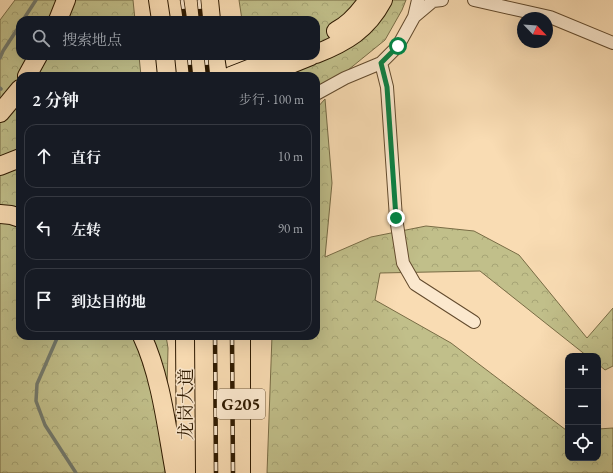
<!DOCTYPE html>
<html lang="zh">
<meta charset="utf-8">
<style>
:root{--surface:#171b24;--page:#242831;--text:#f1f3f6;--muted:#9ea1a6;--line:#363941}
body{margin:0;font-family:"EB Garamond","Noto Serif SC",serif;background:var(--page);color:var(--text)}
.controls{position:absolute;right:12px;bottom:12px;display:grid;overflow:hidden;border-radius:8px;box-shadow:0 4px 16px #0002}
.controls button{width:36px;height:36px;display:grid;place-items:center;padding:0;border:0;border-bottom:1px solid var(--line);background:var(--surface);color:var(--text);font:20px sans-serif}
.compass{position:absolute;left:517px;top:12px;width:36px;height:36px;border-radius:50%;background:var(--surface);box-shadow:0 4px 16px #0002;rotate:115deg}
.stop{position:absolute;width:12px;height:12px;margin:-9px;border:3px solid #0b8043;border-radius:50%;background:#fff}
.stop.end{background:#0b8043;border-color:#fff;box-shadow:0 1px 4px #0008}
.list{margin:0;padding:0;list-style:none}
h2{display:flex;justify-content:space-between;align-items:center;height:52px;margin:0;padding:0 16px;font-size:17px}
h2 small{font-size:13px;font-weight:400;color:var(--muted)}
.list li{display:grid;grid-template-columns:26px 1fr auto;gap:12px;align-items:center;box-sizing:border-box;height:64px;margin:0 8px 8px;padding:0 8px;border:1px solid var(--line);border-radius:12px}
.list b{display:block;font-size:15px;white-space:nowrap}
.list em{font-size:13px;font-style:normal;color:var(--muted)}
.icon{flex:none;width:22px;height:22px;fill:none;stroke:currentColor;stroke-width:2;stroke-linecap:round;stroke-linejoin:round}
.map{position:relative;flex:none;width:613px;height:473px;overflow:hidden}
.search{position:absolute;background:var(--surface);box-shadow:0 4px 16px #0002;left:16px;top:16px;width:304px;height:44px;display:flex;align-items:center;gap:10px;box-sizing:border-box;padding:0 14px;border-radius:12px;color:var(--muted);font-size:15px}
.panel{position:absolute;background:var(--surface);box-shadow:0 4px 16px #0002;left:16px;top:72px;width:304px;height:268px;border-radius:12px}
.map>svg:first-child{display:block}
</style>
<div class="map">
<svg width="613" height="473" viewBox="0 0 613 473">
<defs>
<pattern id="forest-crowns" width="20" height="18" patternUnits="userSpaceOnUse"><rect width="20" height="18" fill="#c1bf8a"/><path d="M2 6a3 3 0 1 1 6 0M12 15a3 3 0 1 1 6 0" fill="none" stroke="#a6a475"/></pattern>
</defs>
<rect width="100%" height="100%" fill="#f9dcb3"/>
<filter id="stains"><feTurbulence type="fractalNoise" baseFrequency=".005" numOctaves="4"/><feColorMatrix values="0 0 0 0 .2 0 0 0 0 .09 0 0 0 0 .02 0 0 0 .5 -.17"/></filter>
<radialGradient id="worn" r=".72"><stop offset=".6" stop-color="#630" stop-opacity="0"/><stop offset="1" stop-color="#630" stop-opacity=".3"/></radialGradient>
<!-- forest -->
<path fill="url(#forest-crowns)" stroke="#786c45" d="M15,0H133L135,20H20V56H139L141,76H20V336H166L168,348L165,473H0V20Z
M239,0H406L402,10L385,40L316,96V76H252L249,56H316V20H242Z
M325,99L332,183L325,257L371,237L426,226L474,231L519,255L587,338L613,308V366L605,370L598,364V356H587L480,271L380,273L375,300L451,343L566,430H568V458H598V429L613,428V473H267L272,336H316V109Z"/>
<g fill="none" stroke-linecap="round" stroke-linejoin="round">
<!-- stream -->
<path stroke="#737a6d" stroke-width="3.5" d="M23,20L36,0
M0,58L3,51L20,25
M0,88L1,89
M58,336L37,384L36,401L45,425L76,473"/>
<!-- minor casing -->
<g stroke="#624a2d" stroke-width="14">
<path id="minor" d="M474,0L550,17L613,43
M414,17L418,0
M381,63L387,87L396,218L403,263L415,284L474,322
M316,94L345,78L381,63L398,46L414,17L433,1L442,0"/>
</g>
<!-- highway casing -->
<g stroke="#2f1a00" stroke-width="20">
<path id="highway" d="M158,0L161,20
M209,0L211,20
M58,20L66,0
M336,31C350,24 359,13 368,0
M316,54C346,42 367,30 383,0
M165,56L167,76
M215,56L218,76
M269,73L311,56
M27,76L38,56
M231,76L282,56
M0,113L20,89
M0,166L20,158
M0,214L11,215L20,218
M142,336C161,376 167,430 175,473
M185,336L186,473
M241,473V336"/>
</g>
<!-- minor -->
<use href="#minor" stroke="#fbe8ce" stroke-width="12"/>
<!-- highway -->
<use href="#highway" stroke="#f9dcb3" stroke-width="18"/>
<!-- rail casing -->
<g stroke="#2f1a00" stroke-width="4.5">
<path id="rail" d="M182,0L185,20
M199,0L201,20
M189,56L191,76
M206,56L208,76
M215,336L216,473
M232,336L233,473"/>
</g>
<!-- rail -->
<use href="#rail" stroke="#fbe8ce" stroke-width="3" stroke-dasharray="9" stroke-linecap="butt"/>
</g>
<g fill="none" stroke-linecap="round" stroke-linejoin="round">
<!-- route -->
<path stroke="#0b8043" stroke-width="5" d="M396,218L387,87L381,63L398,46"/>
</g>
<g text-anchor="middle" stroke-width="3" stroke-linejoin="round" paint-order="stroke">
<!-- shield labels -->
<rect fill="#fbe8ce" stroke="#6c583e" stroke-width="1" x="217" y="389" width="48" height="30" rx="3"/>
<g font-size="17" font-weight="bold" fill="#2f1a00">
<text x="241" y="410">G205</text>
</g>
<!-- street labels -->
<g font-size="18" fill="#2f1a00" stroke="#fbe8ce">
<text transform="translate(186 404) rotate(-90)" y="6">龙岗大道</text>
</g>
</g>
<rect width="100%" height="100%" filter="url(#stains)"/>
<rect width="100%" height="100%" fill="url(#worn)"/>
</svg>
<div class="controls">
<button>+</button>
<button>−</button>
<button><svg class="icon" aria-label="locate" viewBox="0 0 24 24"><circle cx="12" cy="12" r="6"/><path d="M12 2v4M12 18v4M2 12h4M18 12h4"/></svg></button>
</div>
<svg class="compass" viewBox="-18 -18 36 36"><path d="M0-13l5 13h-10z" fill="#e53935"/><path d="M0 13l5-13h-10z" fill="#9ea1a6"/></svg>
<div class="stop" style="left:398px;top:46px"></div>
<div class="stop end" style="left:396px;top:218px"></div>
<div class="search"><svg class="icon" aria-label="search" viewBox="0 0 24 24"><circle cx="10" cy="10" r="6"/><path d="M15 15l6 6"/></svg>搜索地点</div>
<section class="panel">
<h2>2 分钟<small>步行 · 100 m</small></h2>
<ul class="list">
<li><svg class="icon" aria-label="ahead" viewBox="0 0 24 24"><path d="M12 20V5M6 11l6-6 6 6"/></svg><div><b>直行</b></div><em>10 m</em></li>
<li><svg class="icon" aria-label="left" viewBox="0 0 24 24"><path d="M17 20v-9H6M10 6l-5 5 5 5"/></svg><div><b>左转</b></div><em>90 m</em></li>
<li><svg class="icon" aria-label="arrive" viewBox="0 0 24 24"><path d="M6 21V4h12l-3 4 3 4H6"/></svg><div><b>到达目的地</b></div></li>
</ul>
</section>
</div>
